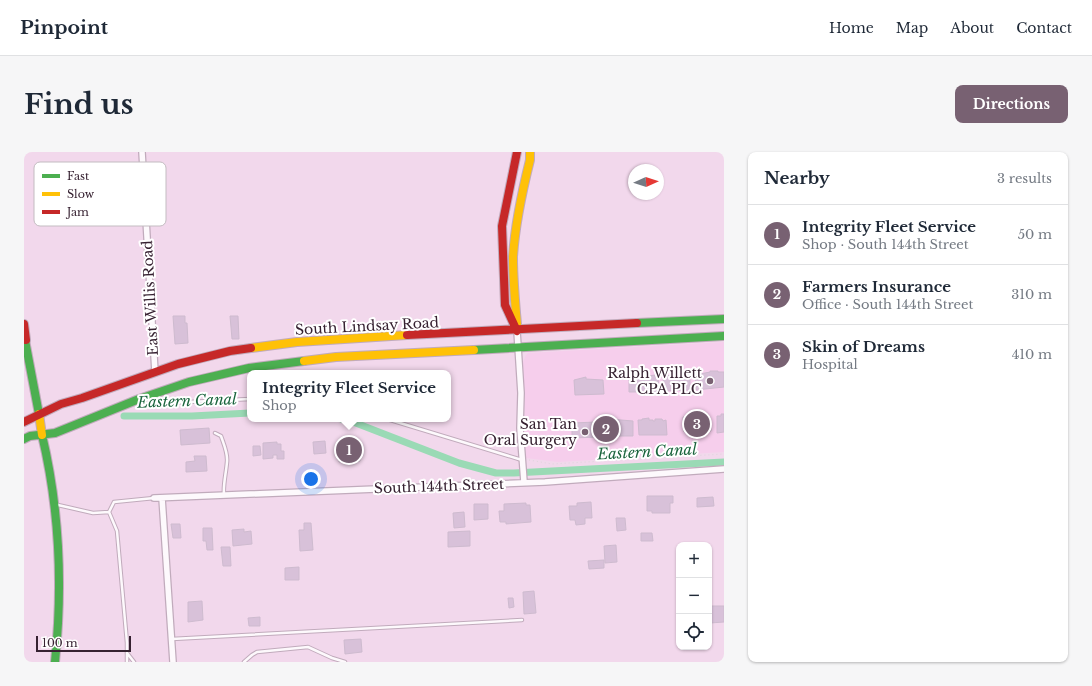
<!DOCTYPE html>
<meta charset="utf-8">
<style>
:root{--surface:#fff;--page:#f6f6f7;--text:#1f2937;--muted:#747a83;--line:#e0e1e3;--accent:#786172}
body{margin:0;font-family:"Libre Baskerville",serif;background:var(--page);color:var(--text)}
.controls{position:absolute;right:12px;bottom:12px;display:grid;overflow:hidden;border-radius:8px;box-shadow:0 1px 3px #0004}
.controls button{width:36px;height:36px;display:grid;place-items:center;padding:0;border:0;border-bottom:1px solid var(--line);background:var(--surface);color:var(--text);font:20px sans-serif}
.compass{position:absolute;left:604px;top:12px;width:36px;height:36px;border-radius:50%;background:var(--surface);box-shadow:0 1px 3px #0004;rotate:87deg}
.scale{position:absolute;left:12px;bottom:10px;width:95px;box-sizing:border-box;padding-left:4px;border:2px solid #362131;border-top:0;font-size:11px;line-height:14px;white-space:nowrap;color:#362131;-webkit-text-stroke:3px #fff;paint-order:stroke}
.you{position:absolute;left:287px;top:327px;width:14px;height:14px;margin:-10px;border:3px solid #fff;border-radius:50%;background:#1a73e8;box-shadow:0 0 0 6px #1a73e833}
.badge{display:grid;place-items:center;width:26px;height:26px;border-radius:50%;background:var(--accent);color:#fff;font-size:13px;font-weight:700}
.pin{position:absolute;translate:-50% -50%;border:2px solid #fff;box-shadow:0 1px 4px #0006}
.popup{position:absolute;left:223px;top:218px;width:204px;height:52px;box-sizing:border-box;display:grid;place-content:center;border-radius:8px;background:var(--surface);filter:drop-shadow(0 1px 3px #0005);font-size:13px;white-space:nowrap;color:var(--muted)}
.popup b{font-size:15px;color:var(--text)}
.popup::after{content:'';position:absolute;left:50%;top:100%;margin-left:-8px;border:8px solid transparent;border-top-color:var(--surface)}
.list{margin:0;padding:0;list-style:none}
h2{display:flex;justify-content:space-between;align-items:center;height:52px;margin:0;padding:0 16px;font-size:17px}
h2 small{font-size:13px;font-weight:400;color:var(--muted)}
.list li{display:grid;grid-template-columns:26px 1fr auto;gap:12px;align-items:center;box-sizing:border-box;height:60px;padding:0 16px;border-top:1px solid var(--line)}
.list b{display:block;font-size:15px;white-space:nowrap}
.list p{margin:0;font-size:13px;white-space:nowrap;color:var(--muted)}
.list em{font-size:13px;font-style:normal;color:var(--muted)}
.icon{flex:none;width:22px;height:22px;fill:none;stroke:currentColor;stroke-width:2;stroke-linecap:round;stroke-linejoin:round}
.map{position:relative;flex:none;width:700px;height:510px;overflow:hidden;border-radius:8px}
header{display:flex;align-items:center;gap:24px;box-sizing:border-box;height:56px;padding:0 20px;background:var(--surface);border-bottom:1px solid var(--line)}
header strong{font-size:19px}
nav{display:flex;gap:22px;margin-inline-start:auto;font-size:14px}
.intro{display:flex;align-items:center;justify-content:space-between;box-sizing:border-box;height:96px;padding:0 24px}
h1{margin:0;font-size:28px}
.button{padding:10px 18px;border-radius:8px;background:var(--accent);color:#fff;font-size:14px;font-weight:700}
main{display:flex;gap:24px;padding:0 24px}
aside{flex:1;background:var(--surface);border-radius:8px;box-shadow:0 1px 3px #0004}
.map>svg:first-child{display:block}
</style>
<header>
<strong>Pinpoint</strong>
<nav><a>Home</a><a>Map</a><a>About</a><a>Contact</a></nav>
</header>
<div class="intro"><h1>Find us</h1><a class="button">Directions</a></div>
<main>
<div class="map">
<svg width="700" height="510" viewBox="0 0 700 510">
<rect width="100%" height="100%" fill="#f2d8ec"/>
<!-- built -->
<path fill="#f6ceec" d="M700,190V300L534,310L502,306L500,273L501,247L499,210L502,203L504,201Z"/>
<g fill="none" stroke-linecap="round" stroke-linejoin="round">
<!-- canal -->
<path stroke="#9adab5" stroke-width="7" d="M100,264H168L226,261
M317,267L324,268L435,311L472,321H490L700,310"/>
</g>
<!-- building -->
<path fill="#d8c1d9" stroke="#cebbcf" d="M149,164H161V171H163L164,191L151,192Z
M206,164H214L215,187H208Z
M686,219H694V220H700V235L672,238L671,223L686,220Z
M666,222V238L640,239L639,224L650,223L649,224Z
M609,223H615V225L619,224V226H624V224L631,223V225H634L635,240H605V225H609Z
M562,225V227L579,228L580,242L551,243L550,228Z
M697,262H700V280L693,281V264H697Z
M664,263H667L670,265V264H673V266L680,264L683,265H686L687,279L660,280L659,265H663Z
M625,266V268H629V269H631V267H638L639,269L642,268L643,283H615L614,268H618V267Z
M585,267L609,269V284H580L579,269H586Z
M573,270L575,285L548,286V271Z
M185,276L186,291L157,293L156,278Z
M301,289L302,301L290,302L289,290Z
M253,290V292H257V299H260V307H253V303H249V306L239,307V291Z
M335,291L336,309L315,310V308H314V304H315V292Z
M229,294H236L237,303L229,304Z
M170,304H182L183,319L162,320V310L171,309Z
M623,344H649V351H646V361H628V359H623Z
M689,345L690,354L673,355V346Z
M567,350L568,366H561V372L552,373L551,368H546L545,354H553V351Z
M502,351V353H506L507,370L482,372V370H476L475,359H480V352Z
M450,352H464V367L450,368Z
M440,360L441,375L430,376L429,361Z
M592,366H601L602,378L593,379Z
M280,371H287L289,398L276,399L275,378H280Z
M147,372H156L157,386H149Z
M179,376H188L189,398H183L182,389H179Z
M220,377V380L227,379L228,392L209,394L208,378Z
M446,379V394L424,395V380Z
M617,381H628L629,389H617Z
M592,393L593,410L581,411L580,394Z
M197,395H206L207,414H199Z
M580,408V416L565,417L564,409Z
M275,415V428H261V416Z
M510,439L512,461L500,462L499,440Z
M484,446H489L490,455L485,456Z
M178,449L179,468L164,470V450Z
M685,454H700V470L686,471Z
M236,465V474H225L224,466Z
M337,487L338,500L321,502L320,488Z"/>
<g fill="none" stroke-linecap="round" stroke-linejoin="round">
<!-- lane casing -->
<g stroke="#c1abbc" stroke-width="4.5">
<path id="lane" d="M133,241C134,247 139,249 144,251L226,247
M363,267L498,308
M191,281L197,284C200,293 204,301 203,310C202,322 199,332 200,343
M34,353L69,361L85,360
M148,487L498,468
M103,501L110,510
M103,510V491L93,379L85,360L90,350L130,346
M220,510L228,503L233,500L284,495L308,506L321,510"/>
</g>
<!-- street casing -->
<g stroke="#c1abbc" stroke-width="8">
<path id="street" d="M118,0L131,220
M493,179L497,241L496,276L500,330
M130,346L521,330L700,317
M138,346L149,510"/>
</g>
<!-- fast casing -->
<g stroke="#c1abbc" stroke-width="10">
<path id="fast" d="M613,171L700,167
M0,183L15,262
M450,198L700,184
M18,283C36,359 39,432 31,510
M0,287L6,284L31,281L115,247L165,230L225,216L280,209"/>
</g>
<!-- slow casing -->
<g stroke="#c1abbc" stroke-width="10">
<path id="slow" d="M493,172C491,150 489,127 489,105C491,72 498,40 506,8V0
M227,196L273,190L383,183
M280,209L312,205L450,198
M15,262L18,283"/>
</g>
<!-- jam casing -->
<g stroke="#c1abbc" stroke-width="10">
<path id="jam" d="M493,0L478,74L481,153L493,179
M0,172L2,188
M383,183L613,171
M0,270L37,252L58,246L154,212L206,199L227,196"/>
</g>
<!-- path -->
<path stroke="#ded6dc" stroke-width="1" stroke-dasharray="1 3" stroke-linecap="butt" d="M505,308L528,312L700,302"/>
<!-- lane -->
<use href="#lane" stroke="#fdf9fc" stroke-width="2.5"/>
<!-- street -->
<use href="#street" stroke="#fdf9fc" stroke-width="5.5"/>
<!-- fast -->
<use href="#fast" stroke="#4caf50" stroke-width="8"/>
<!-- slow -->
<use href="#slow" stroke="#ffc107" stroke-width="8"/>
<!-- jam -->
<use href="#jam" stroke="#c62828" stroke-width="8"/>
</g>
<!-- markers -->
<g fill="#786172" stroke="#fff" stroke-width="1.5">
<circle cx="686" cy="229" r="4"/>
<circle cx="561" cy="280" r="4"/>
</g>
<g text-anchor="middle" stroke-width="4" stroke-linejoin="round" paint-order="stroke">
<!-- street labels -->
<g font-size="14" fill="#362131" stroke="#fff">
<text transform="translate(126 146) rotate(-93)" y="5">East Willis Road</text>
<text transform="translate(343 174) rotate(-3)" y="5">South Lindsay Road</text>
<text transform="translate(415 334) rotate(-2)" y="5">South 144th Street</text>
</g>
<!-- poi labels -->
<g font-size="14" fill="#362131" stroke="#fff" text-anchor="end">
<text x="678" y="226">Ralph Willett<tspan x="678" dy="16">CPA PLC</tspan></text>
<text x="553" y="277">San Tan<tspan x="553" dy="16">Oral Surgery</tspan></text>
</g>
<!-- water labels -->
<g font-size="15" font-style="italic" fill="#1a643d" stroke="#fff">
<text transform="translate(163 249) rotate(-2)" y="5">Eastern Canal</text>
<text transform="translate(623 300) rotate(-3)" y="5">Eastern Canal</text>
</g>
</g>
<!-- legend -->
<rect x="10" y="10" width="132" height="64" rx="6" fill="#fff" stroke="#c3bcc1" stroke-width="1"/>
<rect x="18" y="22" width="18" height="4" fill="#4caf50"/>
<rect x="18" y="40" width="18" height="4" fill="#ffc107"/>
<rect x="18" y="58" width="18" height="4" fill="#c62828"/>
<g font-size="11" fill="#362131">
<text x="43" y="28">Fast</text>
<text x="43" y="46">Slow</text>
<text x="43" y="64">Jam</text>
</g>
</svg>
<div class="controls">
<button>+</button>
<button>−</button>
<button><svg class="icon" aria-label="locate" viewBox="0 0 24 24"><circle cx="12" cy="12" r="6"/><path d="M12 2v4M12 18v4M2 12h4M18 12h4"/></svg></button>
</div>
<svg class="compass" viewBox="-18 -18 36 36"><path d="M0-13l5 13h-10z" fill="#e53935"/><path d="M0 13l5-13h-10z" fill="#747a83"/></svg>
<div class="scale">100 m</div>
<div class="you"></div>
<div class="pin badge" style="left:325px;top:298px">1</div>
<div class="popup"><b>Integrity Fleet Service</b>Shop</div>
<div class="pin badge" style="left:582px;top:277px">2</div>
<div class="pin badge" style="left:673px;top:272px">3</div>
</div>
<aside>
<h2>Nearby<small>3 results</small></h2>
<ul class="list">
<li><span class="badge">1</span><div><b>Integrity Fleet Service</b><p>Shop · South 144th Street</p></div><em>50 m</em></li>
<li><span class="badge">2</span><div><b>Farmers Insurance</b><p>Office · South 144th Street</p></div><em>310 m</em></li>
<li><span class="badge">3</span><div><b>Skin of Dreams</b><p>Hospital</p></div><em>410 m</em></li>
</ul>
</aside>
</main>
